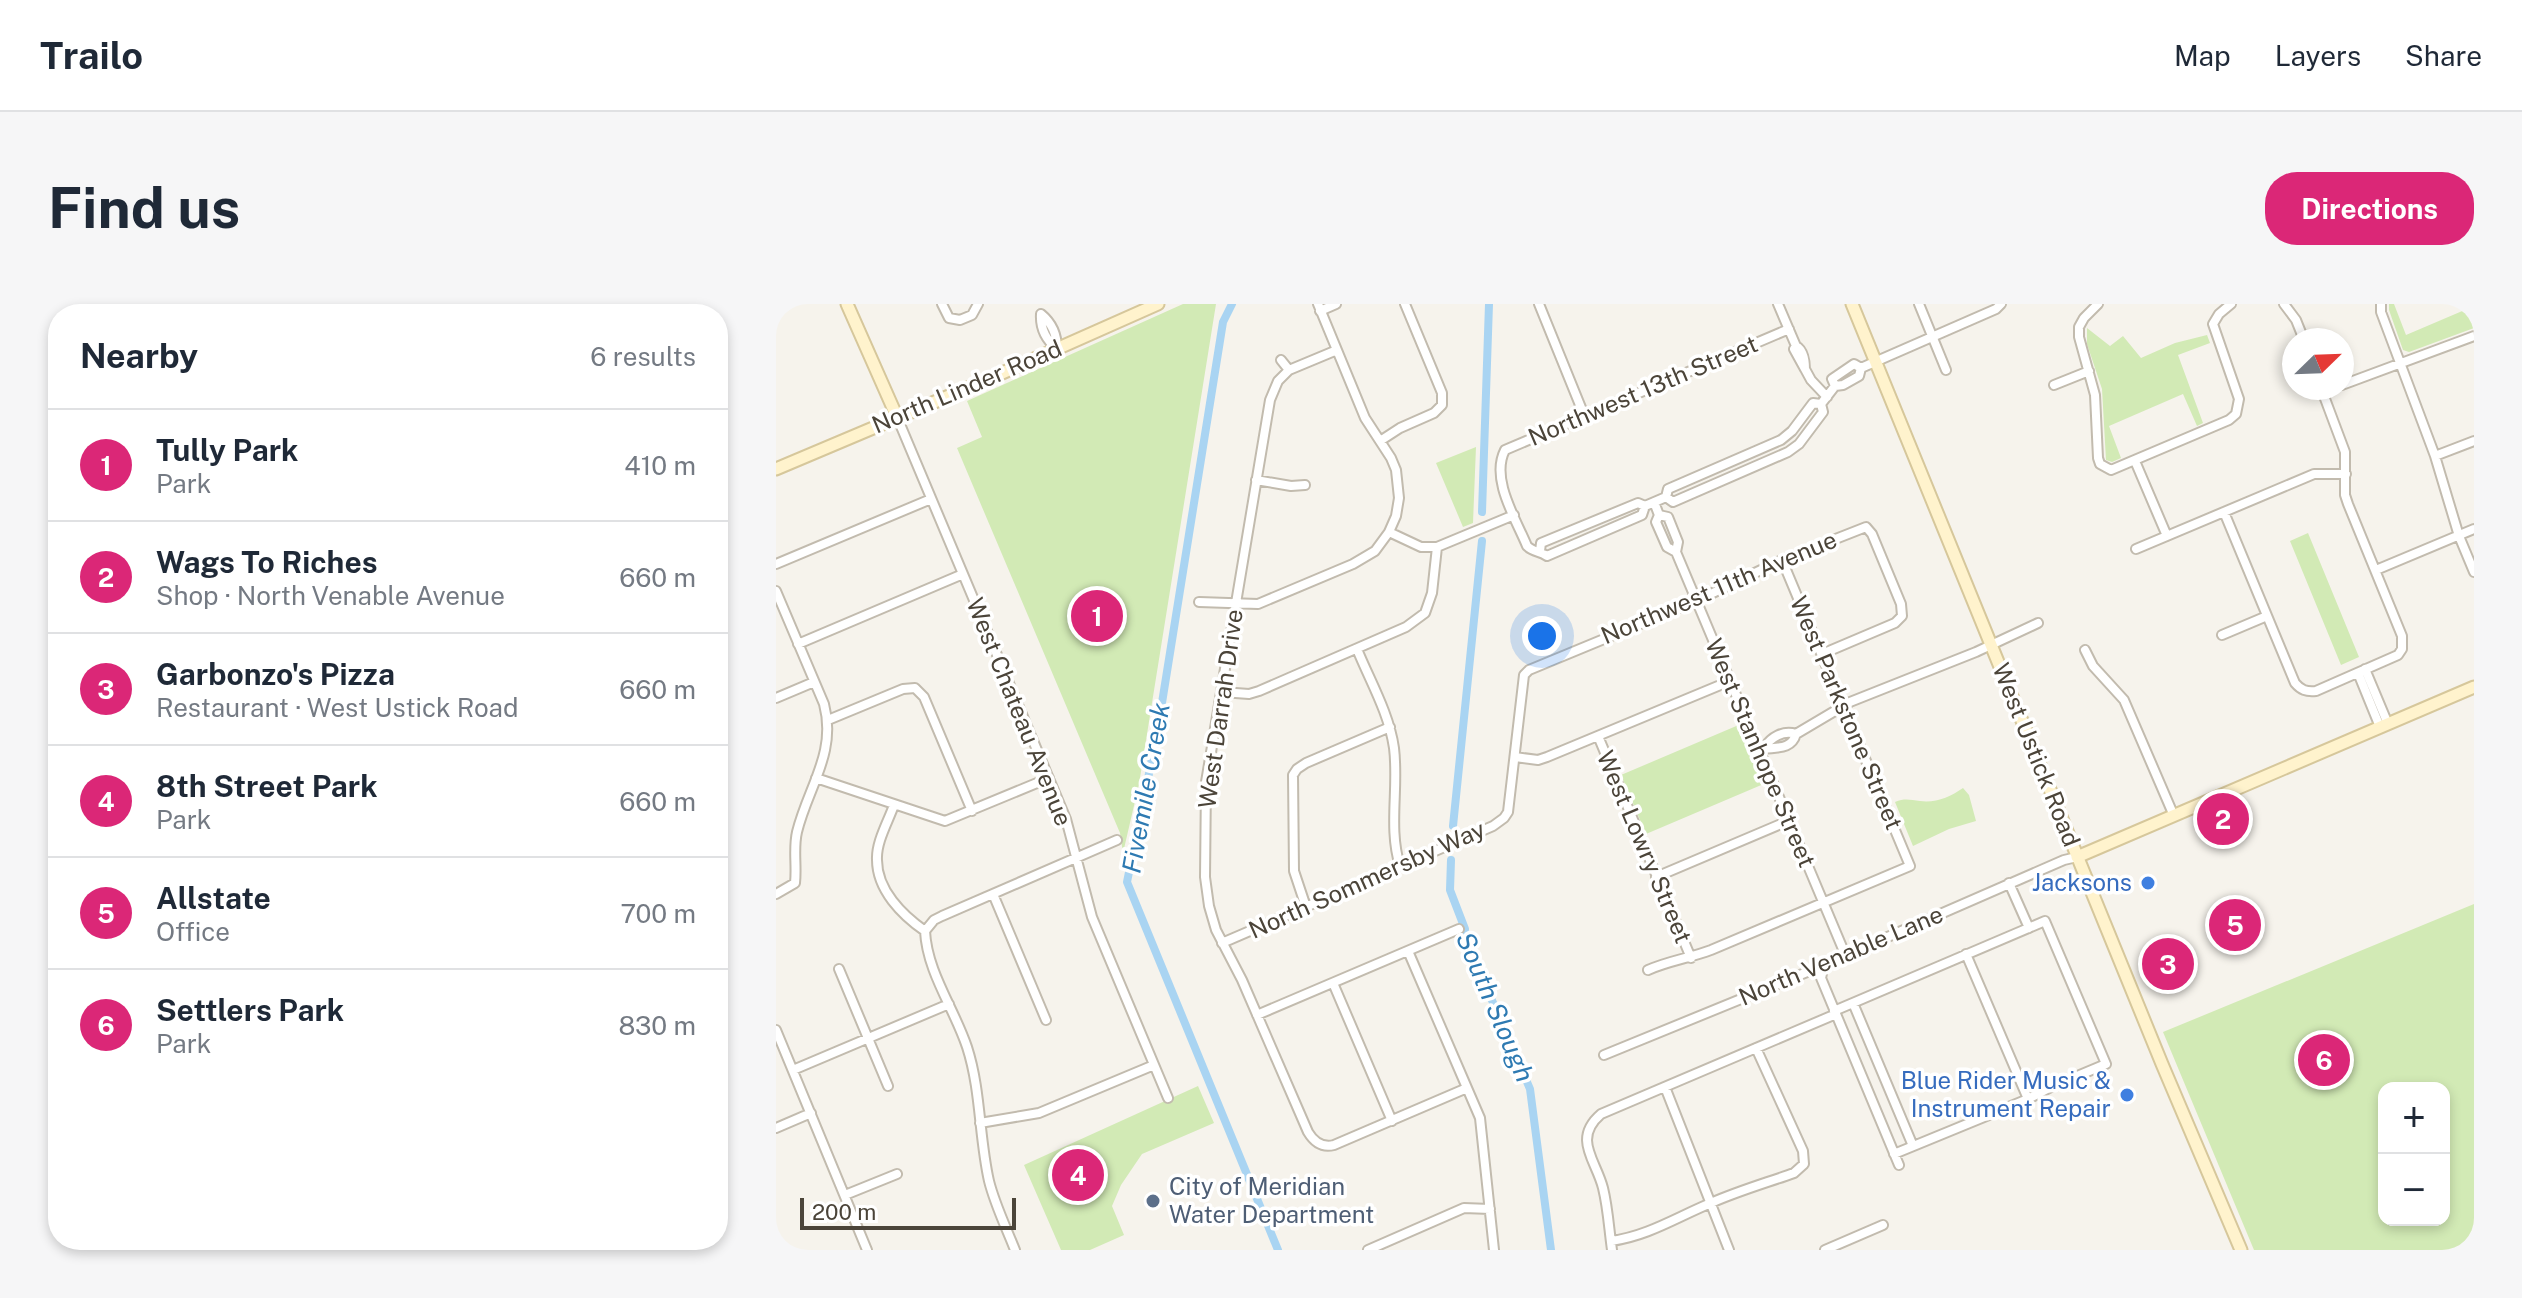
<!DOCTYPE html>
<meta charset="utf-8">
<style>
:root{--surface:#fff;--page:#f6f6f7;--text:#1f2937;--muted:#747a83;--line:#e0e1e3;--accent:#db2777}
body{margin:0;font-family:"Public Sans",sans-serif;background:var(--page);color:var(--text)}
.controls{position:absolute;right:24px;bottom:24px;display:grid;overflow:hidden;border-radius:16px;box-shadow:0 4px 12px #0003}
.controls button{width:72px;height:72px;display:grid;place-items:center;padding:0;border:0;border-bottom:2px solid var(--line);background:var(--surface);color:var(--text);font:40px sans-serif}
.compass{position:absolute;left:1506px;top:24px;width:72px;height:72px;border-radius:50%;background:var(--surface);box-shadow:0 4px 12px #0003;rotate:67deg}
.scale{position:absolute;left:24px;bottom:20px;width:216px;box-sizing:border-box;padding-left:8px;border:4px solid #4b4439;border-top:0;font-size:22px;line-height:28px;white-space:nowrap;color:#4b4439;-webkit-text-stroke:6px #fff;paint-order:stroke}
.you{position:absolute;left:766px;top:332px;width:28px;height:28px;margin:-20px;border:6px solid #fff;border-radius:50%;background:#1a73e8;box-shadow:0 0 0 12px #1a73e833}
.badge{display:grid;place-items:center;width:52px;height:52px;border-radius:50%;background:var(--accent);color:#fff;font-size:26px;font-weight:700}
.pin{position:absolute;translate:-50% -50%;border:4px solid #fff;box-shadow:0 2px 8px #0006}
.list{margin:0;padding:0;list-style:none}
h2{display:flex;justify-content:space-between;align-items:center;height:104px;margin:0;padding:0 32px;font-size:34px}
h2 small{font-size:26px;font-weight:400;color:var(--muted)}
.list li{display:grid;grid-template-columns:52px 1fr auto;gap:24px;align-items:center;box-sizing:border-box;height:112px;padding:0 32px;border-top:2px solid var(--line)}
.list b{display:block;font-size:30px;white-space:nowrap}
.list p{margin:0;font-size:26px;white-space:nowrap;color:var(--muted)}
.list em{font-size:26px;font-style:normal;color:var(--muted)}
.map{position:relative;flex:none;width:1698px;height:946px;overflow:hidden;border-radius:32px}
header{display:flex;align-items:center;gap:48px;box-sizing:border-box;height:112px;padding:0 40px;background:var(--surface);border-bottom:2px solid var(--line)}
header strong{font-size:38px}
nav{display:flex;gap:44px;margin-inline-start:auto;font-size:28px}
.intro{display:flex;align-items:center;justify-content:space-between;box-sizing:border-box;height:192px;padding:0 48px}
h1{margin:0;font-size:56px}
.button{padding:20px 36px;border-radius:32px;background:var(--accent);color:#fff;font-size:28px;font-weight:700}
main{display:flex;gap:48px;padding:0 48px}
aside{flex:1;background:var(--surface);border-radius:32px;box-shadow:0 4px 12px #0003}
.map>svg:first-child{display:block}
</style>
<header>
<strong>Trailo</strong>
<nav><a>Map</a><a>Layers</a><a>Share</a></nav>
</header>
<div class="intro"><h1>Find us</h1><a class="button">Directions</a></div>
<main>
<aside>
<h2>Nearby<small>6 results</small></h2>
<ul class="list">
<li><span class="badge">1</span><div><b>Tully Park</b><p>Park</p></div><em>410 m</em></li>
<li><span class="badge">2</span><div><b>Wags To Riches</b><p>Shop · North Venable Avenue</p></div><em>660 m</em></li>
<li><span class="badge">3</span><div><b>Garbonzo's Pizza</b><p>Restaurant · West Ustick Road</p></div><em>660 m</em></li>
<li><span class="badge">4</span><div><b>8th Street Park</b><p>Park</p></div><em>660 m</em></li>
<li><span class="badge">5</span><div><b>Allstate</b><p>Office</p></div><em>700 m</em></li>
<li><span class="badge">6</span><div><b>Settlers Park</b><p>Park</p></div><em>830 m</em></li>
</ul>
</aside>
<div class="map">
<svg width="1698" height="946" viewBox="0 0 1698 946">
<rect width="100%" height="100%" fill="#f6f3ec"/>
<!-- green -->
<path fill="#d2eab5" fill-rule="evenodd" d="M407,0H440L363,480L347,549L344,529L181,144L206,133L191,97Z
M1613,0H1618L1630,31L1698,2V24L1633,48L1627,46L1613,6Z
M1311,24L1334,42L1347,32L1365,54L1399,39L1431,31L1434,39L1402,51L1427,119L1421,122L1407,90L1333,122L1345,154L1336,158L1330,156L1326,85L1311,40Z
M700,143L697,219L687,223L660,159Z
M1532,229L1583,353L1565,361L1514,237Z
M965,420L990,479L870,530L845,471Z
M1187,484L1193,491L1200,517L1173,525L1137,542L1119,498C1129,494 1134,496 1144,497C1160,499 1174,493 1187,484Z
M1698,600V946H1478L1387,728ZM1608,784H1668V916H1608Z
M422,782L438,819L366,850L345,881L336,902L348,931L314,946H285L248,861Z"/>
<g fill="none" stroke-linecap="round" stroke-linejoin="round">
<!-- canal -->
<path stroke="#a9d4f2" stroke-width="8" d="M456,0L447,18L381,430L351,578L502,946
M706,208L713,0
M677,522L706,237
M675,556L674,586L689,625L688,631L754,785L775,946"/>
<!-- street casing -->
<g stroke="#c2bbae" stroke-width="12">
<path id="street" d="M166,0L173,14L184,16L196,11L202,0
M763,0L808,111
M1002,0L1020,42
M1143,0L1170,66
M1322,0L1308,14L1303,23V33L1319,91L1322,154L1324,160L1335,166L1453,116L1460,110L1463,95L1437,20L1443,10L1455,0
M1508,0L1520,16L1528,36
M1605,0V8L1659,152L1683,232L1698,268
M544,7L560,0
M265,10C276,19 281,31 281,45C270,36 264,25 265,10Z
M1020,42C1027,46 1029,57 1029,65L1018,45Z
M561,46L513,66L502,77L494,96L430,478L429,573L433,602L440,626L466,676L532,828C538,838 546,844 558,841L691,784
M505,56L513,66
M1029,65L1035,76L1051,93
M1278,81L1313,67
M1566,81L1698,32
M1059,82L1067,81L1083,72L1085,64
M121,113L290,515L316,613L392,794
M604,137L624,124L658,109L666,101V89L629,0
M1659,152L1698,137
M1359,157L1391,232
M480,176L515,182L529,181
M890,193L897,198L1012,148L1023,140L1047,108L1045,100L1059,82L1056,75L1078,60L1085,64L1220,5L1225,0
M878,198L883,211L880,218L891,243L900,248L902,238L892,213L883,211
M869,202L890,193L892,185L1005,136L1016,127L1037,99L1045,100
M1448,208L1519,379C1525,386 1530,388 1540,387L1622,351L1626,345V332L1572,200L1569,191V148L1545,84
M613,228L645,243H661L738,211
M1360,245L1538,170H1570
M764,247L765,239L862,199L869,202L866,211L771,252C764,247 757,248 751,242C740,215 714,175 729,146L1013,25
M900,248L1069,650
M0,260L155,195
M1600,266L1698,225
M0,287L48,400C61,449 32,483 21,528C17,545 21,562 19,579L0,590
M423,298L482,300L577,260L599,247L613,228L620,212L623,194L620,166L615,154L589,114L542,0
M1446,331L1491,312
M22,340L187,270
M581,345C594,377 613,409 618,444C623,484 612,524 624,562
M1309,346L1317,362L1348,396L1398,512
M1589,365L1612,420
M1582,369L1604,423
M446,388L473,390L483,387L630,323L649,309L656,289L661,243
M0,394L38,378
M52,416L127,385L139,384L148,393L196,507
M822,432L915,654
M988,444C995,433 1007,426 1020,430
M983,446C996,442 1015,448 1020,430L1074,398L1200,348L1262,319
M739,453L762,456L771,453L954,377
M40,474L169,517L273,474
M118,501C112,518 100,538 101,556C101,586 126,611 149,627C151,668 178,704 191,743C205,786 203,833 213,877C219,901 230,923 239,946
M880,573L1012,517
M1233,579L1253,624
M217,590L270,716
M530,603L518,567L517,471L521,465L530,459L614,423
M149,627L158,616L166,612L341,536
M446,639L717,522L728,514L732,508L748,371L753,366L920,297L1006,256L1090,223L1096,230L1125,300L1126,312L1119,319L1046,350
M632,647L704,814L718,946
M1190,650L1252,795
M1048,661L1045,674L1123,861
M63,665L112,782
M872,666C892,657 914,654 935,646L1134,562L1006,256
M557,679L616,817
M1077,699L1137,842
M1058,707L1269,617L1330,760L1275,783L1252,795L1118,850
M481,711L683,625
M0,726L91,946
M828,751L1036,666L1288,556L1301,553
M17,766L173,700
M889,783L953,946
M204,819L263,809L378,761
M0,824L35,809
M69,891L121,870
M835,937C872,932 901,913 935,899C962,887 990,879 1018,869L1028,860L1027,847L980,744
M592,946L688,904L714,905
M836,946C833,925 832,904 827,884C820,856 796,835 825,810L1060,710
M1049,946L1107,921"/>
</g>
<!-- secondary casing -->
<g stroke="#d6c79b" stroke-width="15">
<path id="secondary" d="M71,0L121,113
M1076,0L1386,760L1465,946
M0,165L206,78L382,0
M1301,553L1698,383"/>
</g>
<!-- street -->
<use href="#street" stroke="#fff" stroke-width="8"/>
<!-- secondary -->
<use href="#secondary" stroke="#fff3cd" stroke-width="11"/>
</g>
<!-- markers -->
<g fill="#3f7fe0" stroke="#fff" stroke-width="3">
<circle cx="1372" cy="579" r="8"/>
<circle cx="1351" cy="791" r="8"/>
</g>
<circle fill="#5c6f8a" stroke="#fff" stroke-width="3" cx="377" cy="897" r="8"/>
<g text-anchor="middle" stroke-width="7" stroke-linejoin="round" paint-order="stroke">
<!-- street labels -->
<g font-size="24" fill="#4b4439" stroke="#fff">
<text transform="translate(191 83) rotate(-23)" y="8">North Linder Road</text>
<text transform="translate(867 87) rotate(-23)" y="8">Northwest 13th Street</text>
<text transform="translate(943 284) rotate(-23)" y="8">Northwest 11th Avenue</text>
<text transform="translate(445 405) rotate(-82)" y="8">West Darrah Drive</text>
<text transform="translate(243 408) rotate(68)" y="8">West Chateau Avenue</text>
<text transform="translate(1070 409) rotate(67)" y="8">West Parkstone Street</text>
<text transform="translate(984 449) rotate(67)" y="8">West Stanhope Street</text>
<text transform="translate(1260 451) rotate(68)" y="8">West Ustick Road</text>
<text transform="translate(868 543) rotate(67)" y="8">West Lowry Street</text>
<text transform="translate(591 576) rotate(-24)" y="8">North Sommersby Way</text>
<text transform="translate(1065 652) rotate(-23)" y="8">North Venable Lane</text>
</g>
<!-- shop labels -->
<g font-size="24" fill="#366cbe" stroke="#fff" text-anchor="end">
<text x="1356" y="587">Jacksons</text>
<text x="1335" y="785">Blue Rider Music &amp;<tspan x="1335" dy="28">Instrument Repair</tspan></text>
</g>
<!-- service labels -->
<g font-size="24" fill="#4e5e75" stroke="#fff" text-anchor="start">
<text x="393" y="891">City of Meridian<tspan x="393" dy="28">Water Department</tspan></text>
</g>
<!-- water labels -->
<g font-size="26" font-style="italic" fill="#2e7ab2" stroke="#fff">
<text transform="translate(370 484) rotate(-80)" y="9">Fivemile Creek</text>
<text transform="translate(719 703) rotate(67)" y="9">South Slough</text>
</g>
</g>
</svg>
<div class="controls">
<button>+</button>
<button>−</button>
</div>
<svg class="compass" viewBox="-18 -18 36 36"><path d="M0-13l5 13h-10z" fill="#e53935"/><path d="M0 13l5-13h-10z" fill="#747a83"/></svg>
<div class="scale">200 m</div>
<div class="you"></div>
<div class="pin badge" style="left:321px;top:312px">1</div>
<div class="pin badge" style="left:1447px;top:515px">2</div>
<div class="pin badge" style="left:1392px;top:660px">3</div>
<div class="pin badge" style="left:302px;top:871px">4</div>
<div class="pin badge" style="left:1459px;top:621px">5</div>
<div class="pin badge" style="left:1548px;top:756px">6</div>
</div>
</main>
